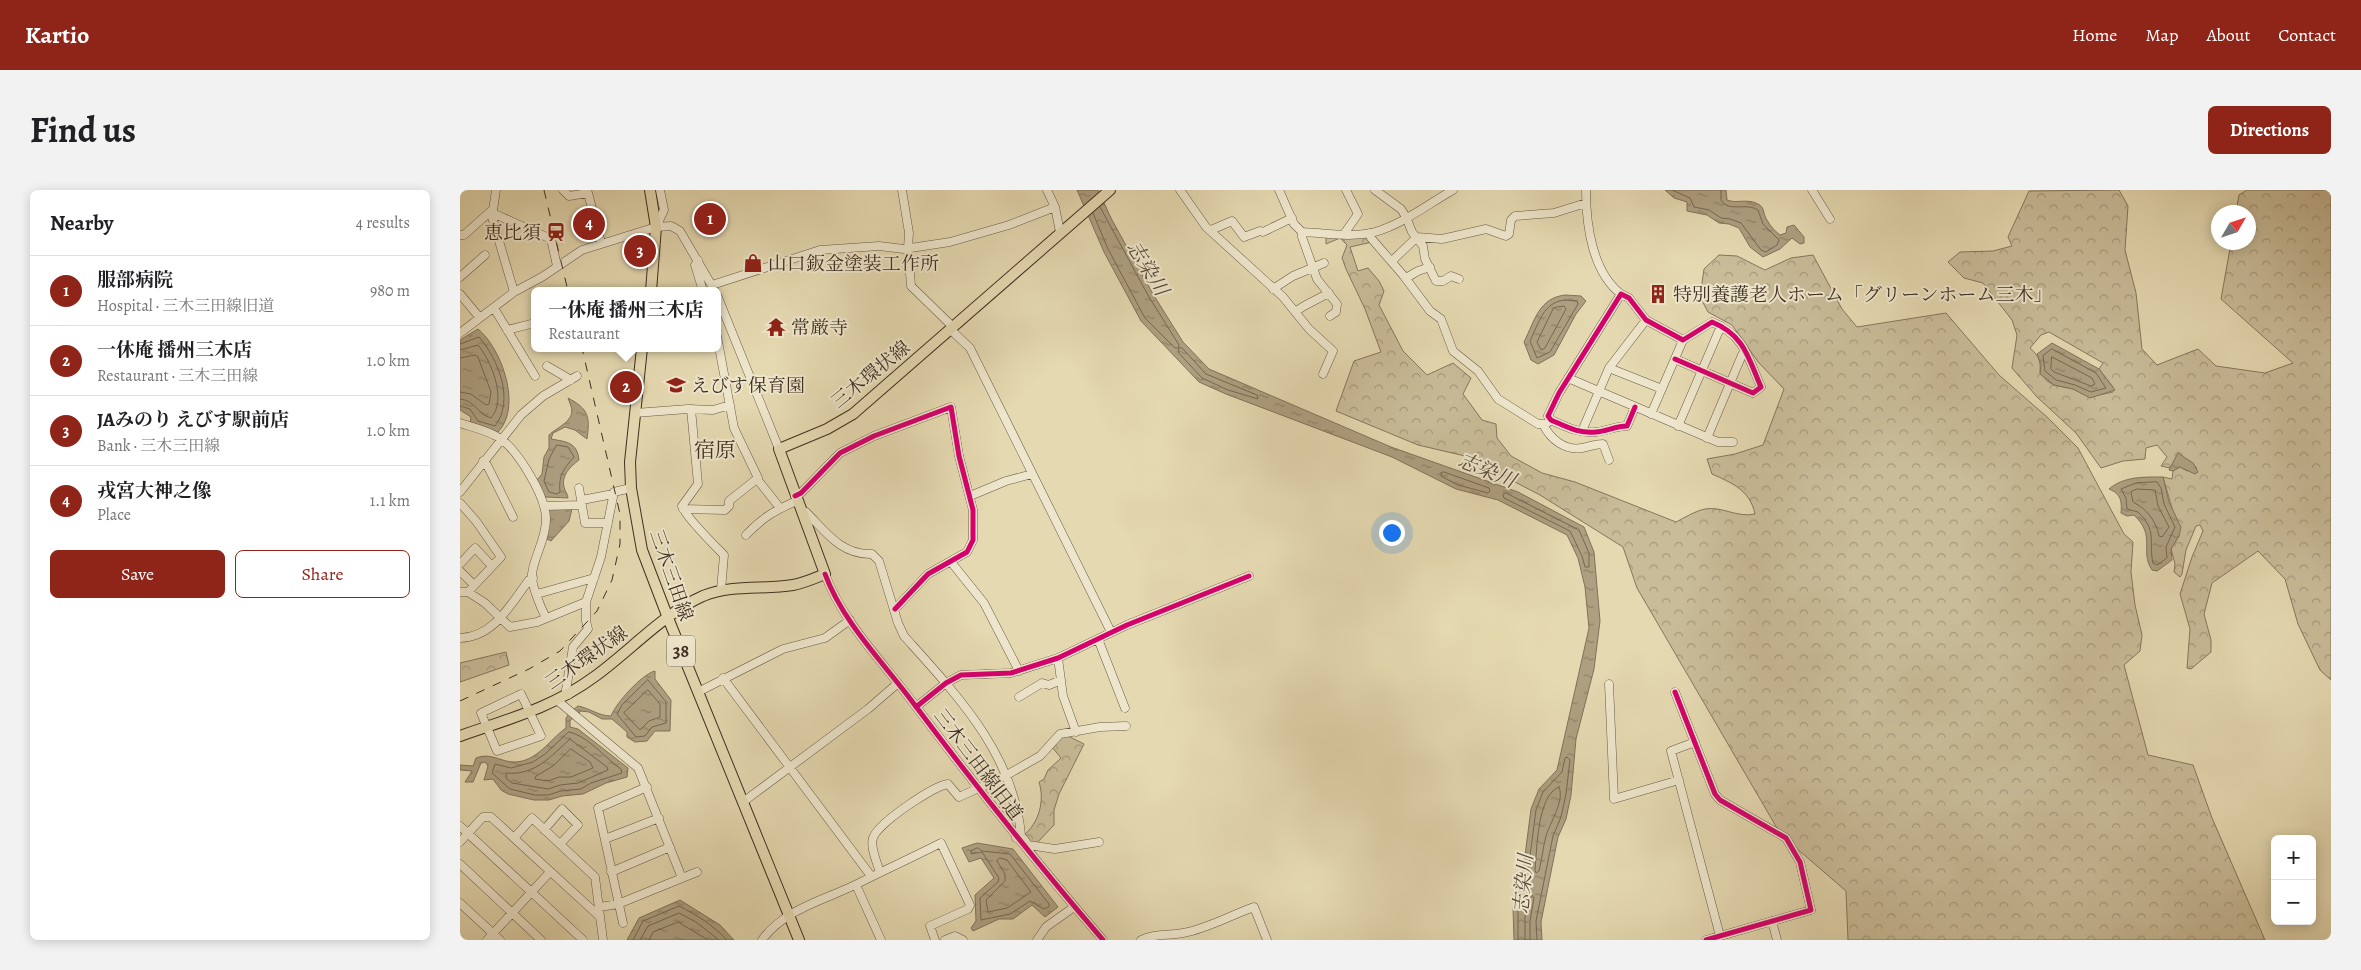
<!DOCTYPE html>
<meta charset="utf-8">
<style>
:root{--surface:#fff;--page:#f2f2f2;--text:#202124;--muted:#757577;--line:#e0e0e0;--accent:#8f2418}
body{margin:0;font-family:Alegreya,"Noto Serif JP",serif;background:var(--page);color:var(--text)}
.controls{position:absolute;right:15px;bottom:15px;display:grid;overflow:hidden;border-radius:8px;box-shadow:0 2px 12px #0003}
.controls button{width:45px;height:45px;display:grid;place-items:center;padding:0;border:0;border-bottom:1px solid var(--line);background:var(--surface);color:var(--text);font:25px sans-serif}
.compass{position:absolute;left:1751px;top:15px;width:45px;height:45px;border-radius:50%;background:var(--surface);box-shadow:0 2px 12px #0003;rotate:51deg}
.you{position:absolute;left:931px;top:342px;width:18px;height:18px;margin:-12px;border:4px solid #fff;border-radius:50%;background:#1a73e8;box-shadow:0 0 0 8px #1a73e833}
.badge{display:grid;place-items:center;width:32px;height:32px;border-radius:50%;background:var(--accent);color:#fff;font-size:16px;font-weight:700}
.pin{position:absolute;translate:-50% -50%;border:2px solid #fff;box-shadow:0 1px 5px #0006}
.popup{position:absolute;left:71px;top:97px;width:190px;height:65px;box-sizing:border-box;display:grid;place-content:center;border-radius:8px;background:var(--surface);filter:drop-shadow(0 1px 4px #0005);font-size:16px;white-space:nowrap;color:var(--muted)}
.popup b{font-size:19px;color:var(--text)}
.popup::after{content:'';position:absolute;left:50%;top:100%;margin-left:-10px;border:10px solid transparent;border-top-color:var(--surface)}
.list{margin:0;padding:0;list-style:none}
h2{display:flex;justify-content:space-between;align-items:center;height:65px;margin:0;padding:0 20px;font-size:21px}
h2 small{font-size:16px;font-weight:400;color:var(--muted)}
.list li{display:grid;grid-template-columns:32px 1fr auto;gap:15px;align-items:center;box-sizing:border-box;height:70px;padding:0 20px;border-top:1px solid var(--line)}
.list b{display:block;font-size:19px;white-space:nowrap}
.list p{margin:0;font-size:16px;white-space:nowrap;color:var(--muted)}
.list em{font-size:16px;font-style:normal;color:var(--muted)}
.actions{display:flex;gap:10px;padding:15px 20px}
.actions a{flex:1;padding:11px 0;border:1px solid var(--accent);border-radius:8px;text-align:center;font-size:18px;color:var(--accent)}
.actions .main{background:var(--accent);color:#fff}
.map{position:relative;flex:none;width:1871px;height:750px;overflow:hidden;border-radius:8px}
header{display:flex;align-items:center;gap:30px;box-sizing:border-box;height:70px;padding:0 25px;background:var(--accent);color:#fff}
header strong{font-size:24px}
nav{display:flex;gap:28px;margin-inline-start:auto;font-size:18px}
.intro{display:flex;align-items:center;justify-content:space-between;box-sizing:border-box;height:120px;padding:0 30px}
h1{margin:0;font-size:35px}
.button{padding:12px 22px;border-radius:8px;background:var(--accent);color:#fff;font-size:18px;font-weight:700}
main{display:flex;gap:30px;padding:0 30px}
aside{flex:1;background:var(--surface);border-radius:8px;box-shadow:0 2px 12px #0003}
.map>svg:first-child{display:block}
</style>
<header>
<strong>Kartio</strong>
<nav><a>Home</a><a>Map</a><a>About</a><a>Contact</a></nav>
</header>
<div class="intro"><h1>Find us</h1><a class="button">Directions</a></div>
<main>
<aside>
<h2>Nearby<small>4 results</small></h2>
<ul class="list">
<li><span class="badge">1</span><div><b>服部病院</b><p>Hospital · 三木三田線旧道</p></div><em>980 m</em></li>
<li><span class="badge">2</span><div><b>一休庵 播州三木店</b><p>Restaurant · 三木三田線</p></div><em>1.0 km</em></li>
<li><span class="badge">3</span><div><b>JAみのり えびす駅前店</b><p>Bank · 三木三田線</p></div><em>1.0 km</em></li>
<li><span class="badge">4</span><div><b>戎宮大神之像</b><p>Place</p></div><em>1.1 km</em></li>
</ul>
<div class="actions"><a class="main">Save</a><a>Share</a></div>
</aside>
<div class="map">
<svg width="1871" height="750" viewBox="0 0 1871 750">
<defs>
<pattern id="forest-crowns" width="20" height="18" patternUnits="userSpaceOnUse" patternTransform="scale(1.25)"><rect width="20" height="18" fill="#c9bc99"/><path d="M2 6a3 3 0 1 1 6 0M12 15a3 3 0 1 1 6 0" fill="none" stroke="#a5997c"/></pattern>
<pattern id="water-ripples" width="26" height="14" patternUnits="userSpaceOnUse" patternTransform="scale(1.25)"><rect width="26" height="14" fill="#ad9f80"/><path d="M2 4q2-2 4 0t4 0M15 11q2-2 4 0t4 0" fill="none" stroke="#8e8268"/></pattern>
</defs>
<rect width="100%" height="100%" fill="#e5d9b1"/>
<filter id="stains"><feTurbulence type="fractalNoise" baseFrequency=".004" numOctaves="4"/><feColorMatrix values="0 0 0 0 .2 0 0 0 0 .09 0 0 0 0 .02 0 0 0 .5 -.17"/></filter>
<radialGradient id="worn" r=".72"><stop offset=".6" stop-color="#630" stop-opacity="0"/><stop offset="1" stop-color="#630" stop-opacity=".3"/></radialGradient>
<!-- forest -->
<path fill="url(#forest-crowns)" stroke="#84765e" fill-rule="evenodd" d="M1659,0L1668,16L1665,60L1676,103L1682,159L1697,175L1738,159L1756,176L1805,183L1833,173L1761,109L1771,53L1788,52V22H1776L1779,5L1787,0H1871V490L1860,480L1838,434L1825,389L1798,361L1752,393L1744,424L1751,450V462L1731,479L1727,478L1730,439L1720,404L1732,367L1743,341L1740,335L1736,336L1726,360L1722,384L1720,387L1714,382L1715,374L1711,359L1719,346C1715,326 1708,305 1703,287L1712,289L1713,281L1720,277L1727,281L1737,278L1718,264L1710,278L1701,276L1707,267L1697,255L1686,258L1685,269L1663,271L1641,278L1616,243L1577,207L1552,178L1557,145L1552,130L1523,93L1504,88L1488,72L1500,62L1533,61L1552,56L1548,47L1569,1ZM1589,142L1643,173L1639,179L1653,197V202L1630,207L1613,199L1594,195L1587,191L1580,182C1581,170 1578,165 1570,158L1581,145Z
M866,45L908,46L912,52L890,57L898,81L908,78L919,91L924,101L919,115L943,161L967,185L993,173L1011,188L1003,204L1022,230L1036,234L1037,248L1051,266L1082,283L1115,292L1216,332C1224,328 1235,321 1245,319C1263,316 1276,328 1295,324C1290,300 1272,293 1252,284L1247,269L1275,264L1303,255L1324,199L1299,173L1272,135L1248,122L1240,107L1244,79L1259,65L1277,66L1305,80L1331,68L1353,65L1382,119L1397,137L1486,123L1539,185L1587,227L1618,258L1664,344L1673,352L1671,382L1675,415L1682,445L1680,461L1664,475L1688,565L1733,575L1752,628L1805,750H1388L1386,701L1321,645L1177,398L1163,357L1080,305L1005,266L958,255L876,221L894,171L921,162L905,119L886,79L882,68L887,55L880,48L866,54Z
M46,462L49,475L0,492V473Z
M608,546L624,554L599,604L594,620V635L575,655L570,654L563,646C579,633 585,611 579,592L584,589L588,580L601,568L592,557L601,547Z"/>
<!-- water -->
<path fill="url(#water-ripples)" stroke="#81725a" d="M617,0H638L652,30L693,104L723,152L749,179L931,257L1058,302L1124,337L1134,362L1140,431L1134,479L1116,549L1111,605L1106,629L1098,647L1081,732L1082,750H1054L1053,718L1061,696L1071,619L1079,599L1097,580L1129,438L1125,397L1118,368L1107,345L1038,310L996,299L932,267L766,204L739,192L681,131L644,62Z
M1205,0H1266L1267,10C1277,14 1287,8 1298,14C1305,17 1303,25 1307,30C1310,36 1315,41 1320,45L1326,43L1327,37L1334,35L1344,47V53L1340,54L1332,48L1320,59L1303,67L1290,57L1279,38L1269,34L1259,33L1247,25L1227,21V12L1214,8Z
M1105,105L1121,106L1126,111L1116,124L1094,165L1078,174L1071,170L1064,152C1075,130 1079,108 1105,105Z
M18,139C42,159 63,218 37,243L10,234L11,227L0,220V150Z
M1592,153L1639,179L1655,200L1630,208L1613,199L1594,195L1580,184L1581,174L1577,164Z
M108,208C129,219 130,227 127,249L115,240L105,237L93,243L91,249C107,252 117,252 119,270C111,276 101,285 104,297C105,302 108,304 108,308L85,307L77,290L82,284L84,267L89,258V245C97,237 116,231 111,216C110,213 109,211 108,208Z
M1718,263L1733,273L1738,282L1735,284L1720,277L1713,281L1709,280Z
M1703,287L1709,312L1721,337L1719,346L1711,359L1712,370L1697,381L1692,380C1679,360 1697,347 1674,325L1667,326L1661,323C1662,311 1661,304 1649,299C1664,286 1685,287 1703,287Z
M90,318L112,319L109,331L91,351L87,349L88,320Z
M195,481V489L211,510L210,541H195L187,551L175,552L167,547V542L152,529H142L129,522L121,521L118,524L113,520L118,516C129,518 139,526 151,526C156,513 182,484 195,481Z
M109,524L113,527L110,531V537L118,539L168,578L167,587L146,593L123,604L102,606L89,610H74L48,604L41,600L33,589L24,590L28,576L25,572L21,573L13,592H5L12,581L0,580V575L13,576L16,568C30,562 41,572 54,572C77,572 89,550 106,538V528Z
M517,653L553,659L598,717L585,727L572,715L553,729H539L513,741L511,738L516,731L515,705L534,688L521,668L509,672L502,658Z
M220,710L260,735L274,750H167L179,728Z"/>
<g fill="none" stroke-linecap="round" stroke-linejoin="round">
<!-- shore -->
<path stroke="#766751" stroke-width="1" d="M1212,0L1230,8L1234,17L1249,20L1261,28L1270,29L1281,33L1301,60L1306,62L1317,55L1319,50L1303,34L1298,20C1285,12 1269,23 1261,10V0
M633,23L648,59L685,128L715,158H718L719,155L689,107L640,17
M1105,110L1117,111L1118,114L1090,162L1077,168L1070,151C1079,133 1083,112 1105,110Z
M1097,117L1104,116L1106,119L1085,158L1081,160L1077,152L1093,119Z
M0,154L19,147C38,169 55,210 35,236L18,231L10,219L0,216
M722,158L746,184L797,205L798,209L768,200L742,188L718,162L719,158Z
M1592,159L1636,183L1646,198L1631,202L1615,195L1596,190L1585,181L1583,166Z
M0,160L18,155C32,172 47,210 31,228C18,225 15,210 0,209
M1592,167L1632,188L1635,194L1631,196L1594,182L1591,179Z
M0,168L15,165L18,167L31,202L29,214L26,215L11,204L0,202
M97,255L108,257L114,267C104,278 98,286 100,302L97,304L89,302L84,291L89,269Z
M984,282L1029,298L1030,301L1028,303L998,295L981,286V283Z
M1697,292L1701,298L1704,314L1715,337L1706,357L1707,368L1697,375L1693,373C1688,351 1698,341 1678,322L1667,319L1666,308L1661,299L1676,293Z
M1677,299L1695,300L1698,316L1709,337L1702,347L1699,346C1696,331 1687,319 1673,312L1671,302Z
M1046,303L1119,340L1129,363V377H1125L1122,366L1110,341L1044,308L1043,305Z
M188,490L206,512V533L192,537L185,546L176,547L157,524L162,515Z
M188,500L200,514V527L189,531L180,540L164,523Z
M109,542C128,546 145,568 161,579L162,583L131,593L121,599L101,601L88,605H75L50,599L32,583L35,574L51,578L73,572L85,564Z
M110,549L147,577L148,580L118,593L100,595L88,599L52,593L46,588V583C75,586 91,566 110,549Z
M111,559L130,572L133,578L111,587H99L88,591L75,589L76,586L93,576Z
M1099,597C1105,611 1090,632 1086,646C1083,657 1082,669 1079,681L1076,683L1075,680C1077,660 1077,605 1099,597Z
M518,658L522,661L550,664L589,714V717L584,719L570,711L550,724L521,730L520,708L538,692L539,688L522,662L511,664V661Z
M540,668L547,670L571,702L547,718L528,722L526,710L545,691V684L537,671Z
M173,750L183,731L219,716C237,725 253,735 267,750
M180,750L188,736L219,723L236,732L259,750
M189,750L193,742L218,732L248,750
M1058,750V718L1066,697L1076,620L1083,602L1102,582L1105,568L1107,567L1110,570L1106,604L1101,627L1093,646L1076,731L1077,750
M1065,750V720L1072,705L1074,708L1070,731V750"/>
<!-- minor casing -->
<g stroke="#685a46" stroke-width="9">
<path id="minor" d="M36,0L32,27L54,102
M103,0L109,6L128,3L141,53
M442,0L449,43L448,58L451,96L493,137
M587,0L595,17L600,42
M720,0L746,37L823,107L849,139L873,161L863,184
M819,0L834,34L842,42C865,43 893,48 915,42C943,34 968,14 993,0
M915,0L941,19L946,27L952,42L963,56L965,69L976,91H983L991,86L999,89
M1126,0C1126,34 1132,82 1161,104
M1352,0L1370,29
M37,25L91,49L97,76
M196,37L204,20L200,0
M751,40L772,31L784,47L800,41L803,42L832,28
M842,42V47L857,89L877,114L876,122L870,126
M910,43L911,48L943,85L970,121L981,129L993,161L1018,181L1038,209L1078,234H1086L1091,230
M884,44L898,24L886,0
M0,45H4L32,20
M238,70L235,75L243,101
M932,71L957,47L982,49L1026,39L1046,46L1049,44L1051,30L1055,26L1094,23L1126,13
M0,87L25,65
M946,88L958,81L970,77
M252,95L360,60L419,56L444,59L490,52L549,35L595,17
M813,99L833,86L864,73
M0,104L20,128
M257,105L319,259
M34,118L75,186
M835,122L844,116L869,103
M490,139L510,158L651,442
M47,140L75,133
M0,143L54,102L82,87L122,60L196,37L211,36L220,41L255,101
M87,176L111,190
M1149,178L1202,199
M1108,188L1258,252H1273
M1175,217L1167,236C1156,236 1147,241 1136,242C1119,244 1105,236 1091,230L1088,226L1099,203L1161,104L1169,108L1186,130L1223,150L1252,132C1284,145 1288,167 1301,197L1293,203L1215,169
M231,219L238,294L222,316C225,326 255,356 264,365L261,400
M175,223L228,219L253,220L270,215
M1191,224L1223,150
M0,233C12,237 25,240 36,246C56,256 86,306 86,329C86,350 74,366 72,384C71,395 81,418 86,428
M1083,234C1090,249 1105,261 1122,258C1129,257 1135,254 1143,254L1149,270
M1218,236L1261,136
M1122,241L1149,178L1186,130
M1247,248L1282,165L1285,161
M23,271L27,275L53,327
M297,289L320,318
M119,298L125,333H148
M0,302L61,225L83,206L117,186
M335,306L341,303L380,263L414,246L491,217L499,266L513,320V350L507,362L468,384L435,419
M510,306L546,291L572,284
M122,310L153,304
M0,313L16,331L41,367L8,402H0
M85,316L122,315
M223,319L265,320L269,316V311L298,288L274,238L257,146
M342,323L346,322C366,342 381,365 412,364L419,371L438,433L444,446C496,504 554,564 561,645L556,648
M286,345C302,328 315,320 337,311
M491,372L524,413L559,481
M0,374L15,358L32,376
M0,381L14,395
M365,384C382,430 419,468 448,506C511,590 575,671 643,750
M8,402L25,413L50,437L77,432L126,412L141,367L154,302L171,298
M77,404L134,388
M0,448C34,447 50,415 69,390L73,388
M638,449L665,518
M598,468L603,506L616,542
M263,488L411,686
M1149,494L1154,609L1219,590
M238,502L323,459L365,448L390,430
M1215,502L1255,604L1260,610L1326,648L1340,672L1351,720L1246,750
M61,504L81,546L37,561L21,523Z
M108,505L106,500L113,457L128,439L126,431V412
M559,507L582,493L589,495L601,490
M98,511L178,578L222,688
M456,517L486,493L501,485L551,483L598,468L667,435L789,386
M1235,552L1211,561L1260,746
M283,612L408,519L438,493
M0,636L123,750
M84,640L102,619L118,635L100,654
M54,648L72,628L135,687L143,750
M145,649L199,628
M564,649L568,655L595,659L639,652
M0,652L23,627H31L140,727
M0,674L81,750
M151,682L210,657
M420,682C417,673 410,657 413,648C418,633 473,596 488,594L499,607L545,586L580,566L600,544L640,537L666,536
M396,695L421,750
M0,713L40,750
M140,717L158,714L237,682
M1312,731L1317,750
M163,733L138,618L187,597
M27,750L90,682
M302,750C324,719 365,710 397,694C425,680 453,667 481,653L510,715L508,719L470,736L475,750
M485,750L495,746L503,750
M577,750L586,737L614,717
M681,750C695,743 708,746 723,743C747,739 771,725 794,717L807,750"/>
</g>
<!-- major casing -->
<g stroke="#3f2f22" stroke-width="12">
<path id="major" d="M190,0L196,37L191,101
M182,158L170,272L171,298L182,360L208,428L339,750
M0,546C48,529 92,518 134,487C169,462 204,423 243,406C273,394 302,400 333,395C344,393 355,388 365,384L319,259L367,239L393,224L650,0"/>
</g>
<!-- minor -->
<use href="#minor" stroke="#eee6cc" stroke-width="8"/>
<!-- major -->
<use href="#major" stroke="#e5d9b1" stroke-width="10"/>
<!-- rail -->
<path stroke="#3f2f22" stroke-width="1" stroke-dasharray="9 9" stroke-linecap="butt" d="M84,0L108,101
M0,511L69,479L100,461L137,421L152,390L160,354V324L122,158"/>
<!-- cycleway casing -->
<g stroke="#eee6cc" stroke-width="8">
<path id="cycleway" d="M1175,217L1167,236C1156,236 1147,241 1136,242C1119,244 1105,236 1091,230L1088,226L1099,203L1161,104L1169,108L1186,130L1223,150L1252,132C1284,145 1288,167 1301,197L1293,203L1215,169
M335,306L341,303L380,263L414,246L491,217L499,266L513,320V350L507,362L468,384L435,419
M365,384C382,430 419,468 448,506C511,590 575,671 643,750
M1215,502L1255,604L1260,610L1326,648L1340,672L1351,720L1246,750
M456,517L486,493L501,485L551,483L598,468L667,435L789,386"/>
</g>
<!-- cycleway -->
<use href="#cycleway" stroke="#d6006c" stroke-width="5"/>
</g>
<!-- icons -->
<defs>
<g id="station-bare" transform="scale(1.5)"><path d="M-3-6H3Q5-6 5-4V2Q5 4 3 4L4.5 6H3L1.5 4h-3L-3 6H-4.5L-3 4Q-5 4-5 2V-4Q-5-6-3-6ZM-3.5-4v3h7v-3ZM-3.5 1v1.5H-2V1ZM2 1v1.5H3.5V1Z" fill="#8f2418" stroke="#eee6cc" stroke-width="2.5" paint-order="stroke"/></g>
<g id="shop-bare" transform="scale(1.5)"><path d="M-5-2.5h2.3a2.7 3.5 0 0 1 5.4 0H5L5.5 6h-11ZM-1.5-2.5h3a1.5 2.3 0 0 0-3 0Z" fill="#8f2418" stroke="#eee6cc" stroke-width="2.5" paint-order="stroke"/></g>
<g id="building-bare" transform="scale(1.5)"><path d="M-4-6H4V6H1V3H-1V6H-4ZM-2.5-4.3h1.7v1.8h-1.7ZM.8-4.3h1.7v1.8H.8ZM-2.5-1h1.7V.8h-1.7ZM.8-1h1.7V.8H.8Z" fill="#8f2418" stroke="#eee6cc" stroke-width="2.5" paint-order="stroke"/></g>
<g id="temple-bare" transform="scale(1.5)"><path d="M0-6L5-2H3V0L6.5 2.5H4V6H1.5V3h-3V6H-4V2.5H-6.5L-3 0V-2H-5Z" fill="#8f2418" stroke="#eee6cc" stroke-width="2.5" paint-order="stroke"/></g>
<g id="school-bare" transform="scale(1.5)"><path d="M0-5L7-2L0 1L-7-2ZM-4 1L0 2.5L4 1V4Q0 6-4 4Z" fill="#8f2418" stroke="#eee6cc" stroke-width="2.5" paint-order="stroke"/></g>
</defs>
<g fill-rule="evenodd">
<use href="#station-bare" x="96" y="42"/>
<use href="#shop-bare" x="293" y="73"/>
<use href="#building-bare" x="1198" y="104"/>
<use href="#temple-bare" x="316" y="137"/>
<use href="#school-bare" x="216" y="195"/>
</g>
<g text-anchor="middle" stroke-width="4" stroke-linejoin="round" paint-order="stroke">
<!-- shield labels -->
<rect fill="#eee6cc" stroke="#746655" stroke-width="1" x="207" y="445.5" width="28" height="31" rx="4"/>
<g font-size="18" font-weight="bold" fill="#3f2f22">
<text x="221" y="467">38</text>
</g>
<!-- poi labels -->
<g font-size="19" fill="#3f2f22" stroke="#eee6cc" text-anchor="start">
<text x="81" y="49" text-anchor="end">恵比須</text>
<text x="308" y="80">山口鈑金塗装工作所</text>
<text x="1213" y="111">特別養護老人ホーム「グリーンホーム三木」</text>
<text x="331" y="144">常厳寺</text>
<text x="231" y="202">えびす保育園</text>
</g>
<!-- street labels -->
<g font-size="19" fill="#3f2f22" stroke="#eee6cc">
<text transform="translate(410 184) rotate(-39)" y="7">三木環状線</text>
<text transform="translate(212 385) rotate(71)" y="7">三木三田線</text>
<text transform="translate(126 467) rotate(-35)" y="7">三木環状線</text>
<text transform="translate(519 574) rotate(53)" y="7">三木三田線旧道</text>
</g>
<!-- water labels -->
<g font-size="20" font-style="italic" fill="#5a4b3a" stroke="#eee6cc">
<text transform="translate(688 78) rotate(58)" y="7">志染川</text>
<text transform="translate(1027 280) rotate(22)" y="7">志染川</text>
<text transform="translate(1063 694) rotate(-85)" y="7">志染川</text>
</g>
<!-- quarter labels -->
<g font-size="21" fill="#3f2f22" stroke="#eee6cc">
<text x="255" y="267">宿原</text>
</g>
</g>
<rect width="100%" height="100%" filter="url(#stains)"/>
<rect width="100%" height="100%" fill="url(#worn)"/>
</svg>
<div class="controls">
<button>+</button>
<button>−</button>
</div>
<svg class="compass" viewBox="-18 -18 36 36"><path d="M0-13l5 13h-10z" fill="#e53935"/><path d="M0 13l5-13h-10z" fill="#757577"/></svg>
<div class="you"></div>
<div class="pin badge" style="left:250px;top:29px">1</div>
<div class="pin badge" style="left:166px;top:197px">2</div>
<div class="popup"><b>一休庵 播州三木店</b>Restaurant</div>
<div class="pin badge" style="left:180px;top:61px">3</div>
<div class="pin badge" style="left:129px;top:34px">4</div>
</div>
</main>
